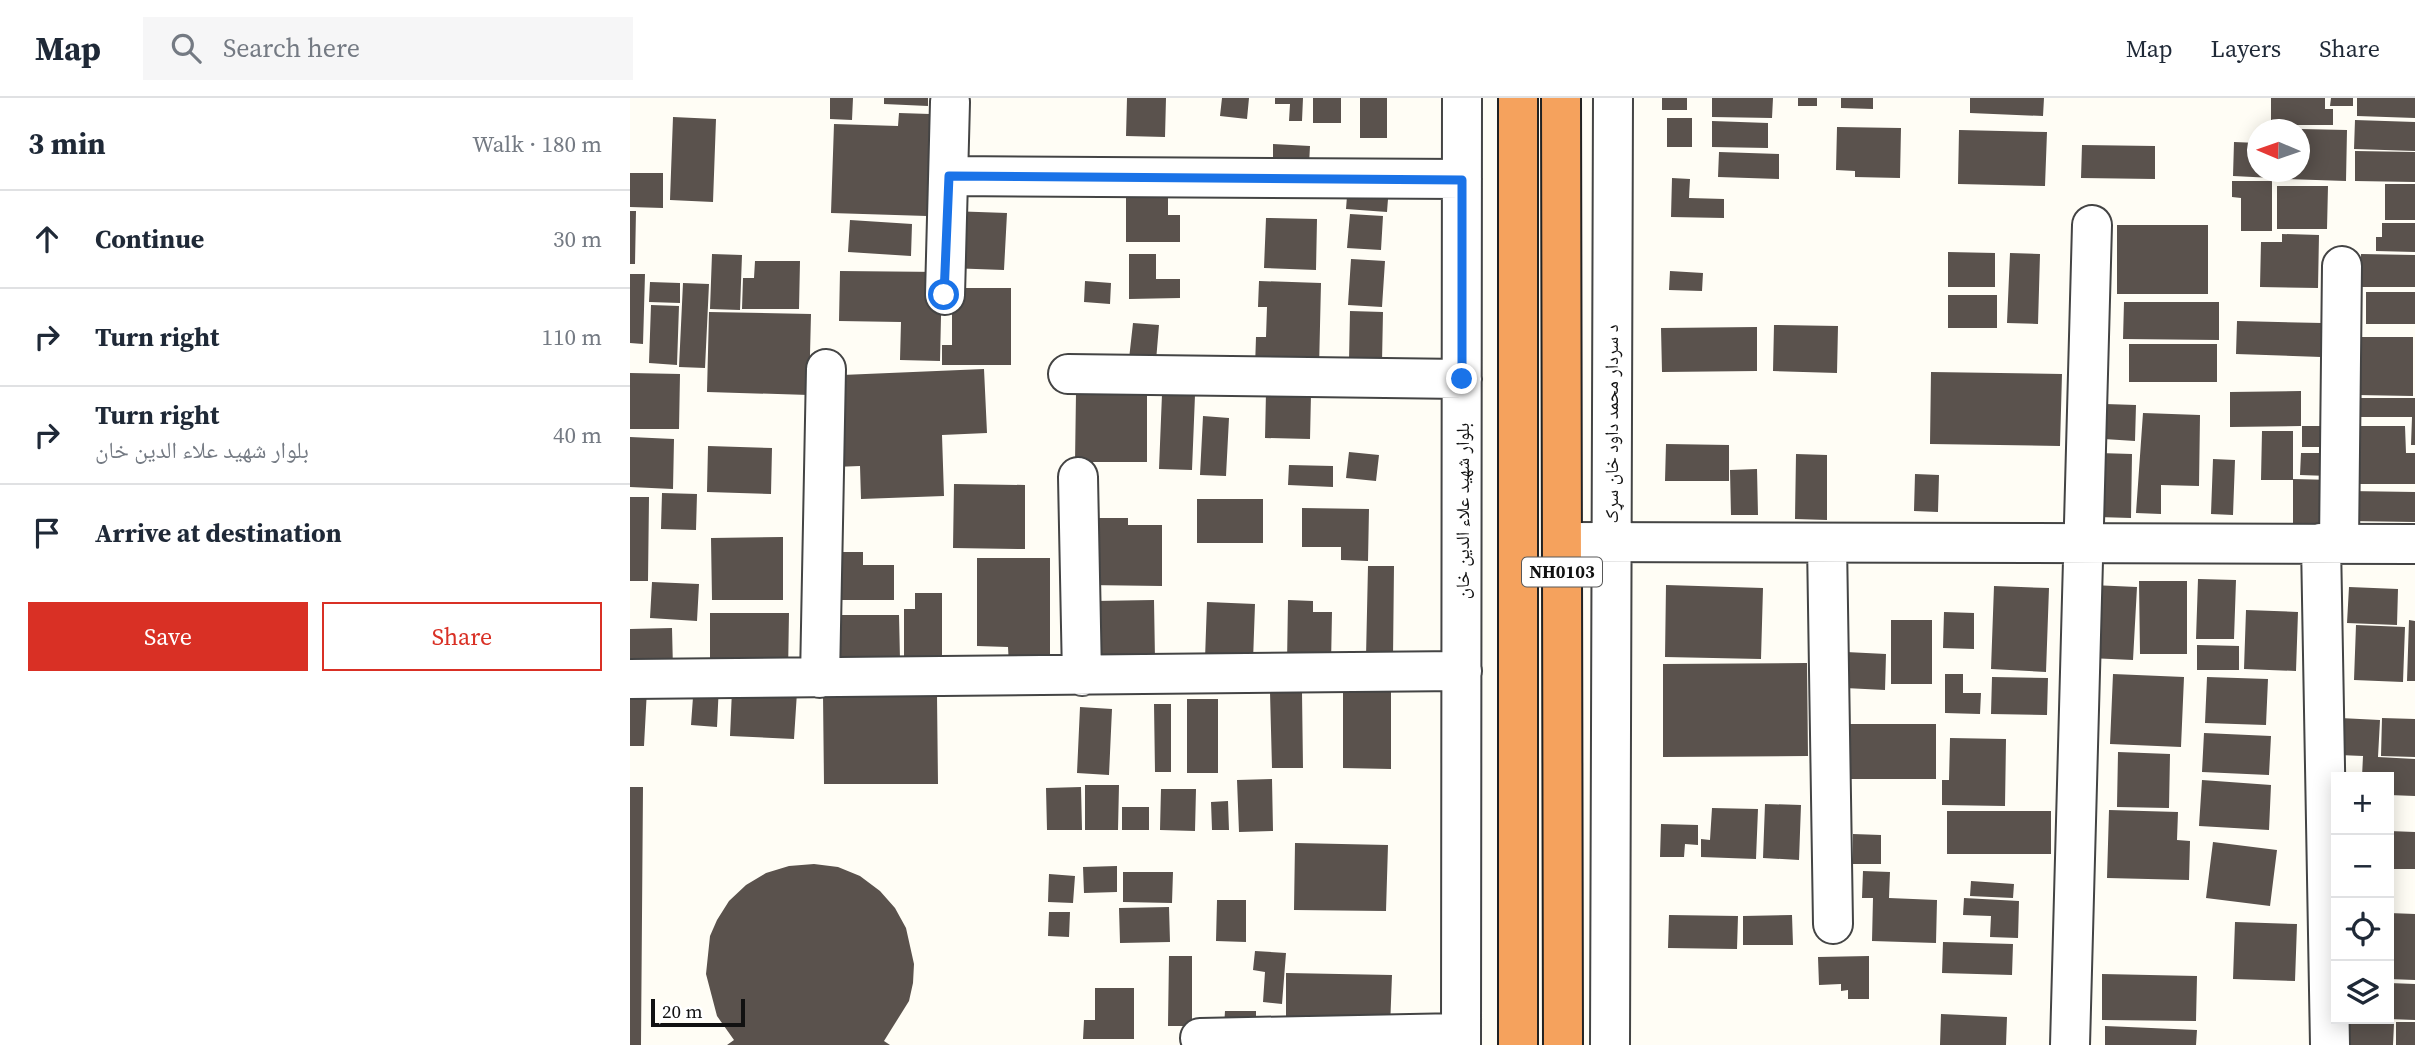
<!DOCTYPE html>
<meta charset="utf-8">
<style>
:root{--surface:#fff;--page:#f6f6f7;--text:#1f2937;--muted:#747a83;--line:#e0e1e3;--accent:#d93025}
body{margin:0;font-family:"Source Serif 4","Noto Naskh Arabic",serif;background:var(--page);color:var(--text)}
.controls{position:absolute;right:21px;bottom:21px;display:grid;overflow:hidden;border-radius:0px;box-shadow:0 4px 18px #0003}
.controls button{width:63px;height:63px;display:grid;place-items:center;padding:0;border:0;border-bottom:2px solid var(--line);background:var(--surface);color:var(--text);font:35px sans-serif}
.compass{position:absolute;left:1617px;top:21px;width:63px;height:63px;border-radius:50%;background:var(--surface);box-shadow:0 4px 18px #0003;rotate:272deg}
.scale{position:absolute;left:21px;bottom:18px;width:94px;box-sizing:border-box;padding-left:7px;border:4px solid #111;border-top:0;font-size:19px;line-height:24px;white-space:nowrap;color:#111;-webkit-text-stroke:5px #fff;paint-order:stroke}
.stop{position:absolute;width:21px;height:21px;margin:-16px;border:5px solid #1a73e8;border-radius:50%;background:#fff}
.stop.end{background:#1a73e8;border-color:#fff;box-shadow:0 2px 7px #0008}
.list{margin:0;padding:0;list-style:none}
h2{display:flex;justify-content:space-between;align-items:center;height:91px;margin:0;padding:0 28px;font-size:30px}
h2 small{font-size:23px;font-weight:400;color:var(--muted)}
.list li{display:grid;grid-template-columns:46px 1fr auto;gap:21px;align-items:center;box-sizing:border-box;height:98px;padding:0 28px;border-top:2px solid var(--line)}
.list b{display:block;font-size:26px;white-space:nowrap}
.list p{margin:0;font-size:23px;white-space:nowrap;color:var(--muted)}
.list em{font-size:23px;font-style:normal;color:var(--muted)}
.actions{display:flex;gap:14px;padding:21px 28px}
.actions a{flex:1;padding:16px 0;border:2px solid var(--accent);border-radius:0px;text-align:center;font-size:24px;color:var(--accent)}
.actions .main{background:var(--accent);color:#fff}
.icon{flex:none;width:38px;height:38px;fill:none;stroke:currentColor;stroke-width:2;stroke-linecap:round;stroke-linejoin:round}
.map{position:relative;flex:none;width:1785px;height:947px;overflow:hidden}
header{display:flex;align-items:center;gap:42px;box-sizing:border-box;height:98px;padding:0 35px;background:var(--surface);border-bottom:2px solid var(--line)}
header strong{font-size:33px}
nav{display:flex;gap:38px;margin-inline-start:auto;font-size:24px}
.search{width:490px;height:63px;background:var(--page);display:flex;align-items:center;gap:18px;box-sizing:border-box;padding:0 24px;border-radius:0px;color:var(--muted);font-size:26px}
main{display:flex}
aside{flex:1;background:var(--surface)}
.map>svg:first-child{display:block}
</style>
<header>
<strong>Map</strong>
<div class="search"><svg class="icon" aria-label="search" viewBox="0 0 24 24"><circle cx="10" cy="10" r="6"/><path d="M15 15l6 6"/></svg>Search here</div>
<nav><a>Map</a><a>Layers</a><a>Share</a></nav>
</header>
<main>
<aside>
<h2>3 min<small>Walk · 180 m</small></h2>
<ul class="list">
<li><svg class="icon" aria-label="ahead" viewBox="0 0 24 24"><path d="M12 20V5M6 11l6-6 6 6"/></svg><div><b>Continue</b></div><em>30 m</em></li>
<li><svg class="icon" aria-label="right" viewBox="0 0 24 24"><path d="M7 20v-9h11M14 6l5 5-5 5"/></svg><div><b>Turn right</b></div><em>110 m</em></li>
<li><svg class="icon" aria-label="right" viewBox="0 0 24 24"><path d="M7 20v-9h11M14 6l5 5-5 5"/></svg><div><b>Turn right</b><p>بلوار شهید علاء الدین خان</p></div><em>40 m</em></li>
<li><svg class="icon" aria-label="arrive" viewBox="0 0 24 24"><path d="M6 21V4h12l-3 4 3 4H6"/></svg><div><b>Arrive at destination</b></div></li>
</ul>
<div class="actions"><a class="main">Save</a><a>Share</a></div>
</aside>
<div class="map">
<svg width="1785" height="947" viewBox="0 0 1785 947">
<rect width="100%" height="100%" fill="#fffdf5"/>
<!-- building -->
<path fill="#5a524d" d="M200,0H223L222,22L200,21Z
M254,0H298V8L254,6Z
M497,0H536L535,39L496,38Z
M592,0H619L617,21L590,18Z
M645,0H673L672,23H659L660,6H645Z
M683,0H711V25H683Z
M730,0H757V40H730Z
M1032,0H1057V12H1032Z
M1082,0H1143L1142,20L1082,19Z
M1168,0H1187V8H1168Z
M1211,0H1243V11L1211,10Z
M1340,0H1414L1413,18L1340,15Z
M1641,0H1695V11H1703V27H1641Z
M1701,0H1723V8H1700Z
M1727,0H1785V20L1727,18Z
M269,15L300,16L297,118L201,115L204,26L268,28Z
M43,19L86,21L83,104L40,102Z
M1037,20H1062V49H1037Z
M1725,22L1785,24V53L1724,51Z
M1082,23L1138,25V50L1082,49Z
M1207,29L1271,30L1270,80L1225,79V73L1206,72Z
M1670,31L1717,32L1716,83L1656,81V74H1670Z
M1329,32L1417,34L1415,88L1328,86Z
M1604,44L1628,45V74H1644L1643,80L1603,78Z
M643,46L680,48L679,67L643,65Z
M1452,47L1525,48V81L1451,80Z
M1725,53L1785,54V84L1725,83Z
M1089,54L1149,56V81L1088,79Z
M0,75H33V110L0,109Z
M1042,80L1060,81L1059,100L1094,101V120L1041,119Z
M1602,83H1642V133H1611V100L1602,99Z
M718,85L759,88L757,114L716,111Z
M1755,86H1785V122H1755Z
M496,88H538V117H550V144H496Z
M1647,88H1698L1697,131H1647Z
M0,113H6L5,166H0Z
M320,113L377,115L374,172L318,170Z
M720,116L753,118L751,152L717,150Z
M636,120L687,121L686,172L634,170Z
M220,122L282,126L281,158L218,154Z
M1752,125H1785V154L1746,153V139H1752Z
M1487,127H1578V196H1487Z
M1652,136L1689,137L1688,190L1630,189L1631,144H1652Z
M1318,154L1365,155V189H1318Z
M1380,155L1410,156L1408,226L1377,225Z
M82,156L112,157L110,212L80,211Z
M499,156H526V181H550V200L499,201Z
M1731,156L1785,157V189H1730Z
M721,161L755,163L752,209L718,207Z
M125,163H170L169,211H112L113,180H124Z
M210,173L312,174L310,263L270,262L271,224L209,223Z
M1040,173L1073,175L1072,193L1039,192Z
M0,176H15L13,246L0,245Z
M455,183L481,185L480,206L454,204Z
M629,183L691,185L689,271L625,269L626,239H636L637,209H628Z
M20,184L50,185V205L19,204Z
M53,185L79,186L75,270L49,269Z
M322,190H381V267H312V247H322Z
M1736,194H1785V226H1736Z
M1318,197H1367V230H1318Z
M1494,204H1589V242L1493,241Z
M21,207L49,208L47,267L19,265Z
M720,213L753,214L752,264L719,263Z
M79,214L181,216L179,297L77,294Z
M1607,223L1692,225L1691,259L1606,256Z
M503,225L529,227L526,263L499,261Z
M1144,227L1208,228L1207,275L1143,273Z
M1127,229V273L1032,274L1031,230Z
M1719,239H1783V298L1727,297Z
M1499,246H1587V284H1499Z
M354,271L357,335L312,337L314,398L231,401L230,368L204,369L203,333H214L212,277Z
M1301,274L1432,276L1430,348L1300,346Z
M0,275L50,276L49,331H0Z
M1671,293V328L1600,329V294Z
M636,294L681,296L680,341L635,340Z
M446,295H517V364H445Z
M532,296L565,297L562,372L529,371Z
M1728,300H1785V347H1781L1782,319H1728Z
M1475,306L1506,307L1505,343L1474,341Z
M1513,315L1570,317L1569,388L1531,387V416L1506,415Z
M573,318L599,320L596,378L570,377Z
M1672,328H1704V349H1672Z
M1719,328H1775L1776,355H1785V386H1719Z
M1632,333H1663V382H1631Z
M0,339L44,341L43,391L0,389Z
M1036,346L1099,347V383H1035Z
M78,348L142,350L141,396L77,394Z
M719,354L749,357L746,383L716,380Z
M1469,355L1502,356L1501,420L1468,419Z
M1671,355H1699V378L1670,377Z
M1166,356L1197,357V422L1165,421Z
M1583,361L1605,362L1603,417L1581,416Z
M659,367L703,368V389L658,387Z
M1127,371L1128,417H1101L1100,372Z
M1285,376L1309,377L1308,414L1284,413Z
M1663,381L1703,382L1702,426H1663Z
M324,386L395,387V451L323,450Z
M1719,393L1785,394V424L1719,423Z
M32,395L67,396L66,432L31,431Z
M0,399H19L18,483H0Z
M567,401H633V445H567Z
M672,410L739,411L738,463L711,462V449H672Z
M458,420H498V427H532V488L457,487Z
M153,439V502H82L81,440Z
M204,454H233V467H264V502H204Z
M347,460H420V568H379L378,549L347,548Z
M738,468H764L763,559H736Z
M1568,481L1606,482L1604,541H1566Z
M1509,483H1557V556H1510Z
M22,484L69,486L67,523L20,520Z
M1036,487L1133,490L1131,561L1035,559Z
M1462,487L1507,489L1503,562L1459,560Z
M1364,488L1419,490L1416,574L1361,571Z
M1719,489L1768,491L1767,527L1717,525Z
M285,495H312V565H274V511H285Z
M524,502L525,562L464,563V503Z
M658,502L683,503V514H702L701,567L657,566Z
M577,504L625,506L623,563L575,561Z
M1616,512L1668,514L1666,573L1614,571Z
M1314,514L1344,515V551L1313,550Z
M80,515H159L158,576H80Z
M206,517H269L270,562L206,563Z
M1261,522H1302V586H1261Z
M1779,522L1785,523V583H1777Z
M1726,527L1775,529L1773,584L1724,582Z
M42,530L43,571L0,572V531Z
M1567,547L1609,548V572H1567Z
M1216,554L1256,556L1255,592L1215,590Z
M1177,565L1178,658L1033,659V566Z
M1315,576H1333V595H1351L1350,616L1315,615Z
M1483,576L1554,579L1551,649L1480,646Z
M1362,579L1418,580L1417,617L1361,616Z
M1577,579L1638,581L1636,627L1575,625Z
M713,584H761V671L713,670Z
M64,585L89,586L87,629L61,627Z
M0,590L17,591L14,648H0Z
M102,592L167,594L164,641L100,638Z
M640,594H672L673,670H642Z
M193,597H307L308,686H194Z
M557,601H588V675H557Z
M524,606H541V674H525Z
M450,609L482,611L479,677L447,675Z
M1710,620L1750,622L1748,659L1785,661V698L1759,697V679H1732L1733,658L1709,657Z
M1752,620L1785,621V659L1751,658Z
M1212,626H1306V681H1212Z
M1574,635L1641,638L1639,677L1572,674Z
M1320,640L1376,641L1375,708L1312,707V682H1319Z
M1488,654L1540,656L1539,710L1487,709Z
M642,681L643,733L609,734L607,682Z
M1572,682L1641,687L1639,732L1569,728Z
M455,687H489L488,732H455Z
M0,689H13L11,947H0Z
M451,689L452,732H417L416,690Z
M531,691H566L565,733L530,732Z
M598,703L599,732H582L581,704Z
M1135,706L1171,707L1169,762L1133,760Z
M492,709H519V732H492Z
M1082,710L1128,711L1126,761L1071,759V741L1080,742Z
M1479,712L1548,714L1547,742L1560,743L1559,782L1477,780Z
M1317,713H1421V756H1317Z
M1031,726L1068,727V747L1055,746L1054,759H1030Z
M1759,733L1785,734V771H1759Z
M1223,736L1251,737V766H1223Z
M1583,744L1647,752L1640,808L1576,800Z
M665,745L758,747L756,813L664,812Z
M184,766L208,769L230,778L250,793L265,810L276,830L284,866L283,885L279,903L254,943L260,947H97L104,942L87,918L76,876L80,838L87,822L99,803L116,787L136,775L159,768Z
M487,768V794L454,795L453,769Z
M1233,773L1260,774L1259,800L1307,802L1306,845L1242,843L1243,800H1232Z
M493,774H543L542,805L493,804Z
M419,776L445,778L443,805L418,804Z
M1341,783L1384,786L1383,800L1340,798Z
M1334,800L1389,803L1388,840L1360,839L1361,818L1333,817Z
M587,802H616V844L586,843Z
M539,809L540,844L490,845L489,810Z
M419,814H440L439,839L418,838Z
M1759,815L1785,816V882L1759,881Z
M1039,817L1108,818L1107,851L1038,850Z
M1162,817L1163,847H1113V818Z
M1605,824L1667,826L1665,883L1603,881Z
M1313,844L1383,846L1382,877L1312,875Z
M625,853L656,855L652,906L633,904L635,874L623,872Z
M539,858H562V928H538Z
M1239,858V901H1218V892L1211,893V886L1189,887L1188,859Z
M656,875L762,877L760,930L656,928Z
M1472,876L1567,878L1566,923L1472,922Z
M1759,885L1785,886V922L1759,921Z
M465,890H504V941H453L454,922H465Z
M595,913H626V930L594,929Z
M1311,916L1377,919L1376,947H1310Z
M1706,924L1764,926L1763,947H1705Z
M1766,924H1785V947H1766Z
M1475,928L1567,932L1566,947H1475Z"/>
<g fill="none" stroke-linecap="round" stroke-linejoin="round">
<!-- minor casing -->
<g stroke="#444" stroke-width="42">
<path id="minor" d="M319,78L832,81
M315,197L320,4
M438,276L832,281
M448,379L452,578
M932,444L1785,446
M1197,445L1203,826
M1691,445L1700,947
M1709,445L1712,168
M190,580L196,271
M0,581L832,573
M570,940L831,935
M831,947L832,0
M980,947L983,0
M1440,947L1462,127"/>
</g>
<!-- highway casing -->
<g stroke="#222" stroke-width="42">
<path id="highway" d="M931,0L933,947
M888,947V0"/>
</g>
<!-- minor -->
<use href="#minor" stroke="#fff" stroke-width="38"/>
<!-- highway -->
<use href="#highway" stroke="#f5a25d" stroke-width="38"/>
</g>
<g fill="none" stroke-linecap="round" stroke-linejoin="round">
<!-- route -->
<path stroke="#1a73e8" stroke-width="9" d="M314,197L319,78L832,82V281"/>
</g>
<g text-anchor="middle" stroke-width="7" stroke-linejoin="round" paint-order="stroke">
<!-- shield labels -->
<rect fill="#fff" stroke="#585858" stroke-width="2" x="892" y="459.5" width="80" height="29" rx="5"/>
<g font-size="18" font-weight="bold" fill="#111">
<text x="932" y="480">NH0103</text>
</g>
<!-- street labels -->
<g font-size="19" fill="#111" stroke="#fff">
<text transform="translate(981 326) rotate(-90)" y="7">د سردار محمد داود خان سړک</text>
<text transform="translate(832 413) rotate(-90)" y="7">بلوار شهید علاء الدین خان</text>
</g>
</g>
</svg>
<div class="controls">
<button>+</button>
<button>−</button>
<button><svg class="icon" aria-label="locate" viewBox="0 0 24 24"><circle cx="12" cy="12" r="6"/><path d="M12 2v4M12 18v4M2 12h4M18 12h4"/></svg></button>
<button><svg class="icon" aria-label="layers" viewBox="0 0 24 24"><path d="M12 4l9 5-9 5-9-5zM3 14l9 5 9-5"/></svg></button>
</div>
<svg class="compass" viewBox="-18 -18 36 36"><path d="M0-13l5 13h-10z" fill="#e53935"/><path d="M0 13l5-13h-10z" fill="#747a83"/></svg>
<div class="scale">20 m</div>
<div class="stop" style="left:314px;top:197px"></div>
<div class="stop end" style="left:832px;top:281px"></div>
</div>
</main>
